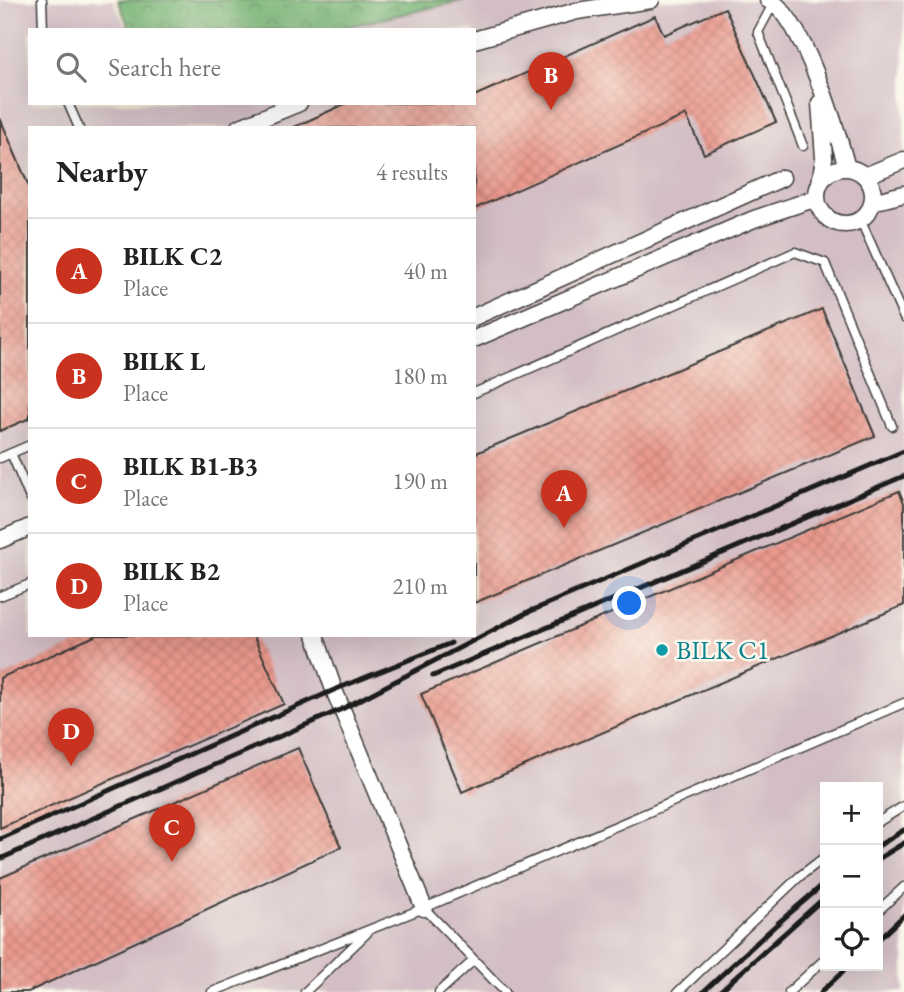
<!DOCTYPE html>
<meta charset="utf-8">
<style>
:root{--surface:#fff;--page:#f2f2f2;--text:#222;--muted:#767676;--line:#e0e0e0;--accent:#c8321e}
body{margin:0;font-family:"EB Garamond",serif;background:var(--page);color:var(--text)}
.controls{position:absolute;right:21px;bottom:21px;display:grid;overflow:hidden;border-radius:0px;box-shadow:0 7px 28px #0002}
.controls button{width:63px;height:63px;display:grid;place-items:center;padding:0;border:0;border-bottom:2px solid var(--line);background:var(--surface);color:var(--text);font:35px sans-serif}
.you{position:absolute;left:630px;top:604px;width:24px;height:24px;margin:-18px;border:5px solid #fff;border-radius:50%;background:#1a73e8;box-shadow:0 0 0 10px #1a73e833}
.badge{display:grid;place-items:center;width:46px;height:46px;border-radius:50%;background:var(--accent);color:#fff;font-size:23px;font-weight:700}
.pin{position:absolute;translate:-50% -58px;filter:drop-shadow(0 2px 4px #0008)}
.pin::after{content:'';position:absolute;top:37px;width:24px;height:21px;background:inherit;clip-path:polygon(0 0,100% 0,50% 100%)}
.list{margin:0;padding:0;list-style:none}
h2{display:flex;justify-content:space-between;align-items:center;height:91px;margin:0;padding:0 28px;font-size:30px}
h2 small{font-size:23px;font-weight:400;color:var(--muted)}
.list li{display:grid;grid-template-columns:46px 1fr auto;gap:21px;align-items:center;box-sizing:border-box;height:105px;padding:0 28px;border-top:2px solid var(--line)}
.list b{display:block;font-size:26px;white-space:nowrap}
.list p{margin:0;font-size:23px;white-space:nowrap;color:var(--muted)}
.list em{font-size:23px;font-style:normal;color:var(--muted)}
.icon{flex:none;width:38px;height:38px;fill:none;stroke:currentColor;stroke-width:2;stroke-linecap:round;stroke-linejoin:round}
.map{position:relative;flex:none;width:904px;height:992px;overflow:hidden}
.search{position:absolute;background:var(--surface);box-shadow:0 7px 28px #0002;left:28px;top:28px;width:448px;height:77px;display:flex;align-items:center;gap:18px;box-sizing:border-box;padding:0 24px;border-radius:0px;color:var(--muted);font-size:26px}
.panel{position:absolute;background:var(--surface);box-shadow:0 7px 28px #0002;left:28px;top:126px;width:448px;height:511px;border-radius:0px}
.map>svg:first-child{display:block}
</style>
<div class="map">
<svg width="904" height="992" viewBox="0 0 904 992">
<defs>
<pattern id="forest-crowns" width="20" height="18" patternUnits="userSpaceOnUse" patternTransform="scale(1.75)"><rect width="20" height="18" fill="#75b272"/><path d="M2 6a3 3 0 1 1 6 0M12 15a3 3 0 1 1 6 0" fill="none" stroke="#5f905d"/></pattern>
<pattern id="building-cross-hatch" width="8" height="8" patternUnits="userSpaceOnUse" patternTransform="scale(1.75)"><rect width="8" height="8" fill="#ea998d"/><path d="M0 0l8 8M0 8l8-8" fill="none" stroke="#c88379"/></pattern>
</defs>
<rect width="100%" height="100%" fill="#fbf7ec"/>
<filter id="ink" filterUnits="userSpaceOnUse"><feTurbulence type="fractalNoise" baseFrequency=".0143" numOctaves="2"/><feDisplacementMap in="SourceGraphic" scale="14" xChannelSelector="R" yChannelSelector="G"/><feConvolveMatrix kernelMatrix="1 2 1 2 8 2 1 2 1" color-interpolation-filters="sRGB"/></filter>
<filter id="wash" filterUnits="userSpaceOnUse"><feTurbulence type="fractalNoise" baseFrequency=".00686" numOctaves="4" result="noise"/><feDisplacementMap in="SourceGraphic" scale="28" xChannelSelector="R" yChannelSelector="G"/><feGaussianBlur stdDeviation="1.57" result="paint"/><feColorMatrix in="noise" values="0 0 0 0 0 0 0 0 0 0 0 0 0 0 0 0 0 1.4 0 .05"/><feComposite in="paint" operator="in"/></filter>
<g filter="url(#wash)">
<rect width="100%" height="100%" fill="#f5ebd5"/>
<!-- industrial -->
<path fill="#d2bec4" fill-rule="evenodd" d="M0,0H113L127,30H30V103H474V30H332L465,0H904V992H0ZM30,128H474V635H30ZM825,787H878V966H825Z"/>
<!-- forest -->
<path fill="url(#forest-crowns)" stroke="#486747" stroke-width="2" d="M118,0H465L332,30H130Z"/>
<g id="blocks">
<!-- building -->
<path fill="url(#building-cross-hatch)" d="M725,8L776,122L704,154L686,115L474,209V128H292L347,103H451L452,106L457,103H474V96L655,16L664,35Z
M0,118L30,189V418L0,431Z
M822,309L875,436L474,603V454Z
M899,491L904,503V605L462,792L421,694Z
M97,635H253L284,704L0,828V678Z
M298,748L341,847L28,992H0V878Z"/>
</g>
</g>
<g filter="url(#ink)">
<use href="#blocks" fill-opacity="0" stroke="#3d3b38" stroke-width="2"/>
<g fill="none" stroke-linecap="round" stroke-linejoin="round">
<!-- service casing -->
<g stroke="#3d3b38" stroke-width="11">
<path id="service" d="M42,0L43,30
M773,4L758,32L803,146
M68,103L79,128
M860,219L904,318
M474,393L795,252L825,263L892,426
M11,453L30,498
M0,458L30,445
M0,596L30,584
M878,822L904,806
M424,908L505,992
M878,911L904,887
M212,992L424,908L904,703
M305,992L367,933
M439,992L474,960
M678,992L800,876L825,857
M789,992L825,959"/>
</g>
<!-- minor casing -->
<g stroke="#3d3b38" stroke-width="19">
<path id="minor" d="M768,0C801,11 838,134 847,168
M474,40L577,11L651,0
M820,103L824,158L820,183
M238,128L299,103
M817 196a28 28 0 1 1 56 0a28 28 0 1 1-56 0Z
M865,176L904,160
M872,202L904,194
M474,317L782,178
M474,339L754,219L817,198
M0,540L30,527
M315,635L334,690L424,908"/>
</g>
<!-- service -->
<use href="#service" stroke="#fff" stroke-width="8"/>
<!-- minor -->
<use href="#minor" stroke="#fff" stroke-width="16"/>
<!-- rail -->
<path stroke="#1c1c1c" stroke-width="5" d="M524,614L904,451
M433,676L904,476
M0,839L334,690L451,643
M878,846L904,830
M0,859L342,709L532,610
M878,859L904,843
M878,940L904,915
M703,992L777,924L825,883
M719,992L825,897
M821,992L849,966"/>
</g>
</g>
<!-- markers -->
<circle fill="#0f9aa8" stroke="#fbf7ec" stroke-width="2.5" cx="662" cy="650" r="7"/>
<g text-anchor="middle" stroke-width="5" stroke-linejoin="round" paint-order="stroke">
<!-- culture labels -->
<g font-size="26" fill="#0d838f" stroke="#fbf7ec" text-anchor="start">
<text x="676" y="659">BILK C1</text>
</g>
</g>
</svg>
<div class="controls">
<button>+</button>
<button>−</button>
<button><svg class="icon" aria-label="locate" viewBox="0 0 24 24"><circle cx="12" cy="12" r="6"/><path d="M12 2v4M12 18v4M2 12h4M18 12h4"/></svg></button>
</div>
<div class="you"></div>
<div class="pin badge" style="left:564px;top:528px">A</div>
<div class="pin badge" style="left:551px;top:110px">B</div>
<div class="pin badge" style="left:172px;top:862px">C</div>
<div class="pin badge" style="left:71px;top:766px">D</div>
<div class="search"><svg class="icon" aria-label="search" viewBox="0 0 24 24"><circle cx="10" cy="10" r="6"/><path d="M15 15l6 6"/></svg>Search here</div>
<section class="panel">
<h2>Nearby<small>4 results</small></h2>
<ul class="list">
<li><span class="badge">A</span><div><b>BILK C2</b><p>Place</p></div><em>40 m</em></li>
<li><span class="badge">B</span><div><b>BILK L</b><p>Place</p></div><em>180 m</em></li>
<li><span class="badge">C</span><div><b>BILK B1-B3</b><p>Place</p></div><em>190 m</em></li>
<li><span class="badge">D</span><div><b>BILK B2</b><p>Place</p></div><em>210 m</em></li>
</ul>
</section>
</div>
